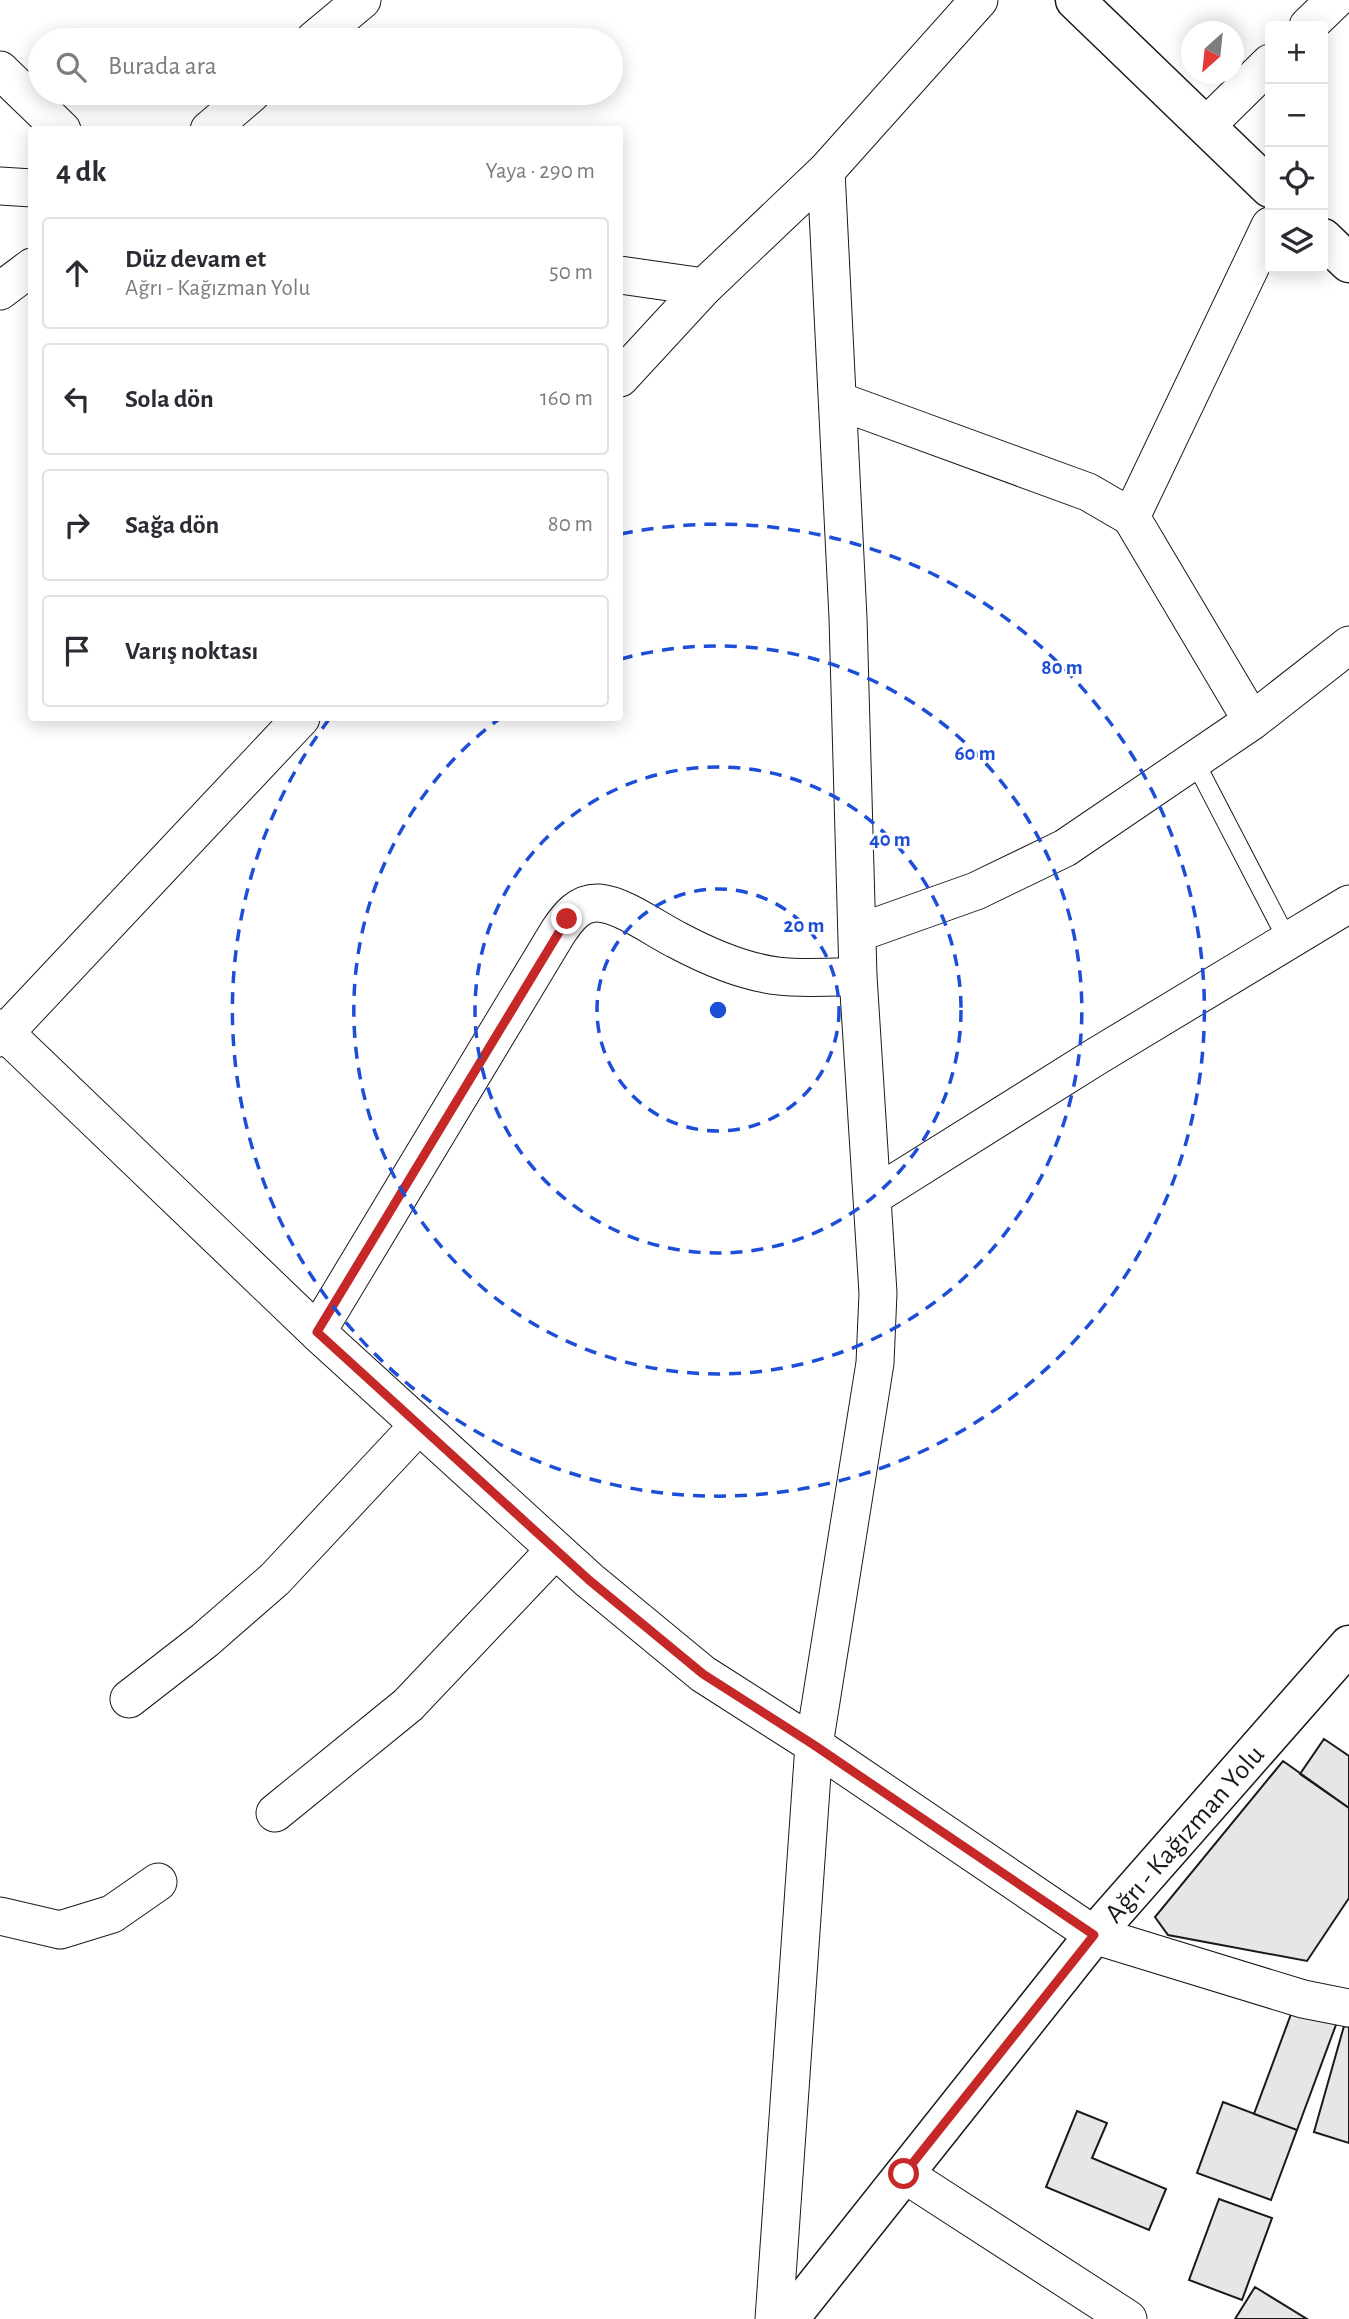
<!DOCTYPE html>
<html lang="tr">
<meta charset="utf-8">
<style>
:root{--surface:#fff;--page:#f7f7f7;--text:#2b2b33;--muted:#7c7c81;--line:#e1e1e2}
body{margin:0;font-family:"Alegreya Sans",sans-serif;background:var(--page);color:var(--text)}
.controls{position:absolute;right:21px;top:21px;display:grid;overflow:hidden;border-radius:7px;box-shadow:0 4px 18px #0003}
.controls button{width:63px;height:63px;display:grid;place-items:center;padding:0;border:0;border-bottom:2px solid var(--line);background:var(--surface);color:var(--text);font:35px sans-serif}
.compass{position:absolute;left:1181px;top:21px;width:63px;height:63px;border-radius:50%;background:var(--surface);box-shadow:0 4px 18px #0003;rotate:207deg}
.stop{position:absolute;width:21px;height:21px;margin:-16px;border:5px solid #c62828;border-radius:50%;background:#fff}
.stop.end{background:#c62828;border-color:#fff;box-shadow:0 2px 7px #0008}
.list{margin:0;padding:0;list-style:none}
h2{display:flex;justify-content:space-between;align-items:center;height:91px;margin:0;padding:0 28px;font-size:30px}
h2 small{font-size:23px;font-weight:400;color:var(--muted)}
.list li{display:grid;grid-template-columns:46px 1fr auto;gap:21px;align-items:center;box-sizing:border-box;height:112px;margin:0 14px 14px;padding:0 14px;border:2px solid var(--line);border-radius:7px}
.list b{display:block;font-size:26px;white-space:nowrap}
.list p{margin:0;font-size:23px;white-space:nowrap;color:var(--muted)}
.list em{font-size:23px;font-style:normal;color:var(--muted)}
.icon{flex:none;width:38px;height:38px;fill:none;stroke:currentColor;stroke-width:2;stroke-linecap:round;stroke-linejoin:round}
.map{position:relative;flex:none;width:1349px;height:2319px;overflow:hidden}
.search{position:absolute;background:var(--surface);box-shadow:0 4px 18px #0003;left:28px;top:28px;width:595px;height:77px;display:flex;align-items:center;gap:18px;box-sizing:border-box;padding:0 24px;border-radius:38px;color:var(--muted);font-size:26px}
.panel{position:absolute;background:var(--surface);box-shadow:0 4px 18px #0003;left:28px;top:126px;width:595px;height:595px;border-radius:7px}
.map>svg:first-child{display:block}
</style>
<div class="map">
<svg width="1349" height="2319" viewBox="0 0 1349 2319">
<rect width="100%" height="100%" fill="#fff"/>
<!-- building -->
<path fill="#e6e6e6" stroke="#1a1a1a" stroke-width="2" d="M1324,1739L1349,1756V1808L1300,1774Z
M1283,1761L1349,1808V1898L1307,1961L1168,1935L1155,1917Z
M1294,2006L1337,2022L1297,2130L1254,2114Z
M1344,2026L1349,2027V2143L1314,2132Z
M1223,2102L1297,2130L1271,2200L1197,2173Z
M1077,2111L1107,2123L1092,2158L1166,2189L1149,2230L1046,2187Z
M1219,2199L1272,2218L1242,2300L1189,2280Z
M1255,2287L1307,2319H1235Z"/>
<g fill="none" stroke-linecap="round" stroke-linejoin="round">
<!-- lane casing -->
<g stroke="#1a1a1a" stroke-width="20">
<path id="lane" d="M1194,760L1288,941"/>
</g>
<!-- street casing -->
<g stroke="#1a1a1a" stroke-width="39">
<path id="street" d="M1308,26L1335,0
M314,40L362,0
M0,70L62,130
M1206,126L1270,63
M209,130L252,93
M0,186L32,188
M620,275L704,287
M0,291L32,267
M620,378L704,287L826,171L979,0
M839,401L1088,492L1131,517L1252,721
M1131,517L1270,226
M858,933L976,891L1065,848L1252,721L1349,645
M0,1028L317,1332L589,1580L703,1674L814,1745L1094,1935L1303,1999L1349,2008
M0,1038L301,718
M872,1197L1097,1056L1349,904
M317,1332L558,932C568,917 579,902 599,903C623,905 655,929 677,940C707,956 744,972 778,976C804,979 832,977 858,976
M129,1699L205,1640L275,1579L419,1425
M275,1813L408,1705L555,1550
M0,1916L60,1930L112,1914L158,1882
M904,2174L1128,2319
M774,2319L814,1745L875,1363L878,1293L858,976L848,618L826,171"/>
</g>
<!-- secondary casing -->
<g stroke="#1a1a1a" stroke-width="41">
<path id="secondary" d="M1075,0L1270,188
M1323,238L1349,263"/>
</g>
<!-- primary casing -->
<g stroke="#1a1a1a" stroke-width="41">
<g id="primary">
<path id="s1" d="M789,2319L1094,1935L1349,1645"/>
</g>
</g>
<!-- lane -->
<use href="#lane" stroke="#fff" stroke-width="18"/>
<!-- street -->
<use href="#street" stroke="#fff" stroke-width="37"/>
<!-- secondary -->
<use href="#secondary" stroke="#fff" stroke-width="38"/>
<!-- primary -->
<use href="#primary" stroke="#fff" stroke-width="38"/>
</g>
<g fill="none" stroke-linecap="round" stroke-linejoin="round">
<!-- route -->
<path stroke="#c62828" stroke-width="9" d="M567,919L317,1332L589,1580L703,1674L814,1745L1094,1935L904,2174"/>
</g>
<!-- distance rings -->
<g fill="none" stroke="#1d4ed8" stroke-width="3.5" stroke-dasharray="12 9">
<circle cx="718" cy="1010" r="121"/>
<circle cx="718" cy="1010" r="243"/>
<path d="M621 659A364 364 0 1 1 499 719"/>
<path d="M621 534A486 486 0 1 1 330 718"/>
</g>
<g text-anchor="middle" stroke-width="5" stroke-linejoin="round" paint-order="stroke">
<!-- street labels -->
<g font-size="28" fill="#1a1a1a" stroke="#fff">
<text dy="10" stroke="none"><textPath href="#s1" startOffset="626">Ağrı - Kağızman Yolu</textPath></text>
</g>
</g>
<circle cx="718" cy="1010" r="10" fill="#1d4ed8" stroke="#fff" stroke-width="3.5"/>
<g font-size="21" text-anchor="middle" font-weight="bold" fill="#1d4ed8" stroke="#fff" stroke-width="5" stroke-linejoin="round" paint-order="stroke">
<text x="1062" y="674">80 m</text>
<text x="975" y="760">60 m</text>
<text x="890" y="846">40 m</text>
<text x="804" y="932">20 m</text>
</g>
</svg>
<div class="controls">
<button>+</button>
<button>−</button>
<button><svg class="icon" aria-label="locate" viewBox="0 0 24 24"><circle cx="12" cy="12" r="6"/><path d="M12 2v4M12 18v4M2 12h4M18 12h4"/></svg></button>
<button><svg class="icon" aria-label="layers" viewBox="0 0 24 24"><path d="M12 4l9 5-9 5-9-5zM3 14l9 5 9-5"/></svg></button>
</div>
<svg class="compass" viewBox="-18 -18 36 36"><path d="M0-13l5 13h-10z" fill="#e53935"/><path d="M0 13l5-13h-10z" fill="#7c7c81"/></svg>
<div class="stop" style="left:904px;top:2174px"></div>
<div class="stop end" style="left:567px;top:919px"></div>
<div class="search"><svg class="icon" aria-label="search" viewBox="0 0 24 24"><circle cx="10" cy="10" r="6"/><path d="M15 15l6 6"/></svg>Burada ara</div>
<section class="panel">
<h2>4 dk<small>Yaya · 290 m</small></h2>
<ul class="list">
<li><svg class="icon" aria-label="ahead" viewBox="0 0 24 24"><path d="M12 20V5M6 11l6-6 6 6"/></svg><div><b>Düz devam et</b><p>Ağrı - Kağızman Yolu</p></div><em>50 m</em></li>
<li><svg class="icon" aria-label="left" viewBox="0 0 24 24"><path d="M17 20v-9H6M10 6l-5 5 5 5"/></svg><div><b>Sola dön</b></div><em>160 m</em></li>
<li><svg class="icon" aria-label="right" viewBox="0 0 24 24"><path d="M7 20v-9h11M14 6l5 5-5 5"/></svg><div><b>Sağa dön</b></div><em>80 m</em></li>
<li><svg class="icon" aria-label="arrive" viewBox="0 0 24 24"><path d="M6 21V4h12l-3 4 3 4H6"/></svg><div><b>Varış noktası</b></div></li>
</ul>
</section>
</div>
